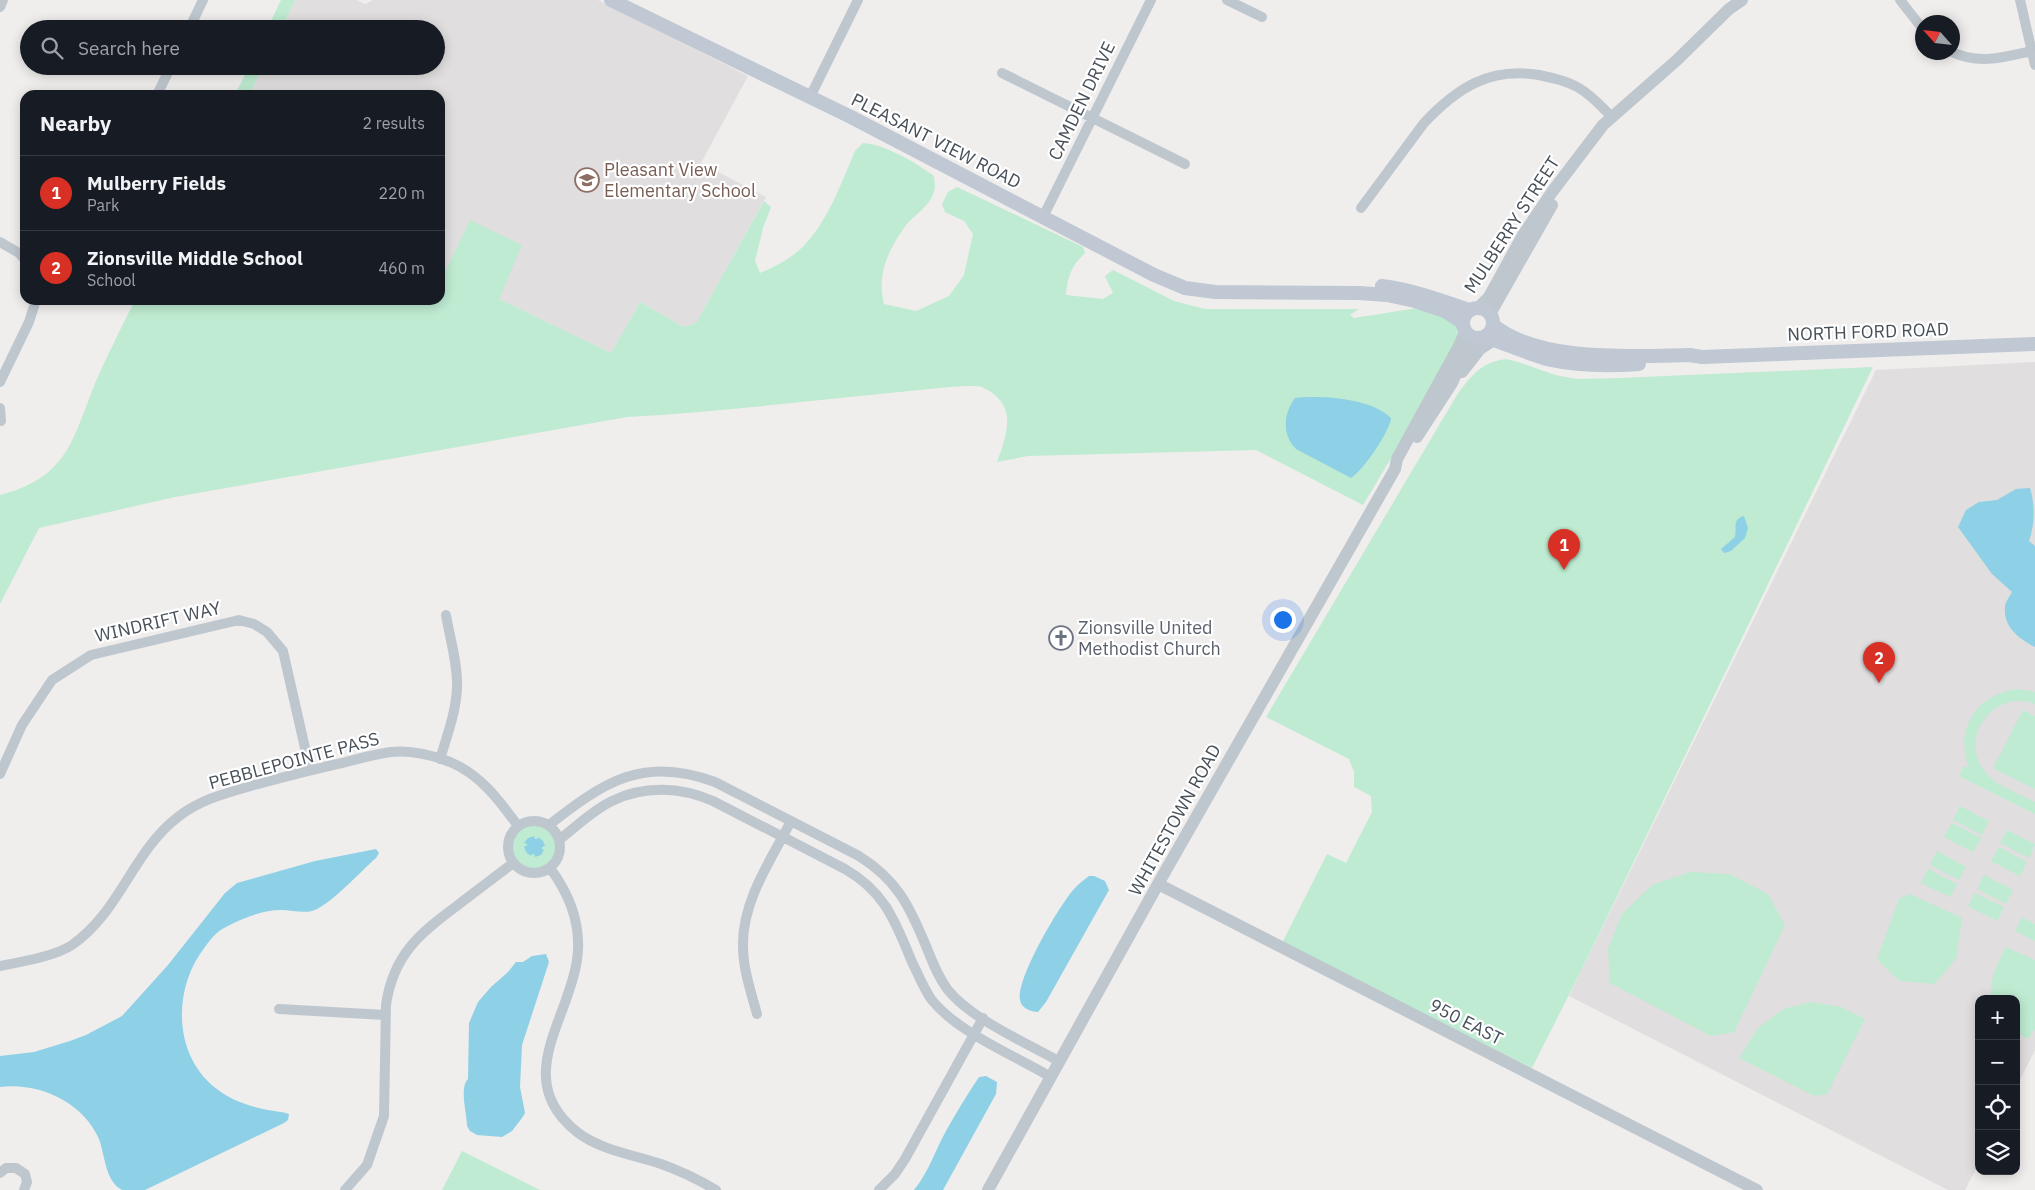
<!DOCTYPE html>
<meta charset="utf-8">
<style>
:root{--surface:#171b24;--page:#20242c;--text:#f1f3f6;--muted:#9ea1a6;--line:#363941;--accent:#d93025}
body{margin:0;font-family:"IBM Plex Sans",sans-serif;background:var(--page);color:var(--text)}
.controls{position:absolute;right:15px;bottom:15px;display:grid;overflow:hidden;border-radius:10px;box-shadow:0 2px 12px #0003}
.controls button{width:45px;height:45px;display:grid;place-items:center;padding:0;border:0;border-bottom:1px solid var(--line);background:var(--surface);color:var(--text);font:25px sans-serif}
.compass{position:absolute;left:1915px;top:15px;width:45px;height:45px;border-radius:50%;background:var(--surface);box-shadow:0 2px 12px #0003;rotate:297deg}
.you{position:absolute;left:1282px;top:619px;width:18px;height:18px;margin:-12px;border:4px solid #fff;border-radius:50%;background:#1a73e8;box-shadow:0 0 0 8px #1a73e833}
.badge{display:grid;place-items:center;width:32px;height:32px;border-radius:50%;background:var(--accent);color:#fff;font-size:16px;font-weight:700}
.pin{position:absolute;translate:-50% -41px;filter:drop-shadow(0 1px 2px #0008)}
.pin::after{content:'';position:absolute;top:26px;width:18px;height:15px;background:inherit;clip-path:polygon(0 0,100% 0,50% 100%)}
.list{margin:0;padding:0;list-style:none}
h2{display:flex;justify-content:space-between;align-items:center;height:65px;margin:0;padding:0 20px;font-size:21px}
h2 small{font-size:16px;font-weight:400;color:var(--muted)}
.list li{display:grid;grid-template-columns:32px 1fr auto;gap:15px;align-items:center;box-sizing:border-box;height:75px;padding:0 20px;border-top:1px solid var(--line)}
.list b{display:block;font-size:19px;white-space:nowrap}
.list p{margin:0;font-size:16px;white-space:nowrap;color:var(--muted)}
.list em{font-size:16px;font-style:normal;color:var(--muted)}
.icon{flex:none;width:28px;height:28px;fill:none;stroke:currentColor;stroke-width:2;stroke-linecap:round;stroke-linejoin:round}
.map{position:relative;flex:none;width:2035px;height:1190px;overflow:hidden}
.search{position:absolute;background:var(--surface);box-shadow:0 2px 12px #0003;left:20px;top:20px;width:425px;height:55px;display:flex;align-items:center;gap:12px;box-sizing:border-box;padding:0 18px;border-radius:28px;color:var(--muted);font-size:19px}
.panel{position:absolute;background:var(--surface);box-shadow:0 2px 12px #0003;left:20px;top:90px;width:425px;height:215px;border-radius:15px}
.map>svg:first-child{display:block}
</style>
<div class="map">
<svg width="2035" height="1190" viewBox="0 0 2035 1190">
<rect width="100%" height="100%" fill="#f0eded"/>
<!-- education -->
<path fill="#e0dede" d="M295,0H356L365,4L373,0H598L748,76L701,163L766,197L696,323L684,327L640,302L611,353L499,299L470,220L440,282V95H249L263,66H436V29H281Z
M2035,362V1050L2016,1088V999H1979V1163L1965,1190H1948L1569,996L1876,370Z"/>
<!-- green -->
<path fill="#beebd1" d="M281,0H295L281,29H267Z
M249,66H263L249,95H235Z
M863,143C885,144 916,163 934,176C934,180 936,187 934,191C930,207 913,215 904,228C887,252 877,275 884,304L916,311L949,296L964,275L973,234L964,221L945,212L942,204L948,192L957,187L1083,247L1085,253C1072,265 1067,277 1066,295L1103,299L1113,293L1105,276L1113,270L1174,301L1205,309H1359L1350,315L1354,318L1424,307L1457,323L1458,339L1393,455L1363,505L1256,450L1028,456L997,462C1008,432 1018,404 982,387C974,383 912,391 899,392C808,401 718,412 627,417L175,497L39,528L0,604V495C74,476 73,432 100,372C111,348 123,324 135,300H440V282L470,220L522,245L499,299L611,353L640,302L684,327L696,323L764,201L771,207L763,228L755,261L760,273C777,266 796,256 808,241C830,216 842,181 855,151Z
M1506,359L1518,362L1555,375L1577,379L1620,378L1873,367L1581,971L1532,1068L1282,943L1327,854L1346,863L1372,812L1371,796L1354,787V772L1349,759L1266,717L1457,395C1471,376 1481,362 1506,359Z
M2019,689L2035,692V704C1996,688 1959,735 1983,769C1994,786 2018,793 2035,802V814L1959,776L1964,766L1969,768C1954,729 1977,693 2019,689Z
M2023,710L2035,716V789L1993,768Z
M1960,806L1989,821L1982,835L1953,820Z
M1952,823L1981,838L1973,852L1944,837Z
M512 847a22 22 0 1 1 44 0a22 22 0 1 1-44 0Z
M2007,830L2035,844L2029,858L2000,843Z
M1999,847L2027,862L2020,876L1991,861Z
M1937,851L1966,867L1959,880L1930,865Z
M1928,869L1957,884L1950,897L1921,883Z
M1690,872L1729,874L1768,894L1785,925L1734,1032L1711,1036L1610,983L1608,949L1622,914L1652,885Z
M1984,875L2013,890L2006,904L1977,889Z
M1975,893L2004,907L1997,921L1968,906Z
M1910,894L1962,918L1956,959L1934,984L1899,981L1877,959L1899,899Z
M2022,917L2035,924V941L2015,931Z
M2005,947L2035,960V1029L2028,1039L2016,1032V999H1990L1993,975Z
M1811,1002L1841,1007L1865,1019L1827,1094L1814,1096L1739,1058L1758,1028L1783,1009Z
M462,1151L540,1190H442Z"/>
<!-- water -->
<path fill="#8ed0e5" d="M1295,398C1321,395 1371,398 1391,418C1390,431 1363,471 1351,478L1296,449C1282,435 1283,414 1295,398Z
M2030,488C2035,504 2035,524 2029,541L2035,546V647C2019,639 2003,627 2005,607C2005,602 2010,596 2012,592L1992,574L1958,527L1966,510L1979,502L1997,500L2016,489Z
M1744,516L1748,528L1745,538L1731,551L1724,553L1721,549L1735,537C1737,528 1732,519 1744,516Z
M534,836L535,839H537L538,837L543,841L545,846L542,847V849L544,850L541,855L535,857L534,854H532L531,856L526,852L524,846H527V844L524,843L528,838Z
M376,849L379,853L376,858C360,872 333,902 315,910C305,914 292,910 281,910C262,910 240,919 224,928C216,932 210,940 205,947C171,990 173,1060 221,1092C232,1100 249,1106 263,1109C272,1111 280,1111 289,1114L288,1120L284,1123L145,1190H122C105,1181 105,1155 99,1139C83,1102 39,1082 0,1087V1056L34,1052L70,1041L86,1035L122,1016L168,965L225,893L237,883L315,861Z
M1089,876H1094L1105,881L1109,890L1046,1002L1038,1012C1031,1012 1021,1008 1020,1000C1016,979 1059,906 1074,889C1078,884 1084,880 1089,876Z
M546,954L549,962L522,1045L520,1087L525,1113L522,1118L512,1131L502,1137L477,1135L470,1131L467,1126C467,1113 459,1088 468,1079L469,1023L478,1002L491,987L508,972L516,962H523L532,956Z
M986,1076L997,1082L996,1094L943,1190H914C928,1173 935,1151 946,1131C956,1113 967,1095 979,1077Z"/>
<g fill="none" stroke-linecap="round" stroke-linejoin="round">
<!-- minor -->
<path stroke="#bfc7ce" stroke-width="10" d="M1227,0L1262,17
M1900,0L1922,28
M2020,0L2035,65
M0,7L3,0
M189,29L203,0
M1952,52C1979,65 2005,57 2032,51
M1002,73L1185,164
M157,95L171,66
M810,97L858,0
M1361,208L1424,123C1457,88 1489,67 1539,75C1553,78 1567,81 1579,88C1591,95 1601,106 1611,116
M1043,217L1151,0
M0,242L19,253L25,260
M0,382L29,322L36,300
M0,408L1,421
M440,759C447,736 456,712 457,688C458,664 450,639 446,615
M0,774L22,725L52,680L91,655L239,620L254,624L267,632L283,651L310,770
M508 847a26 26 0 1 1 52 0a26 26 0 1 1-52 0Z
M549,825C604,782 643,755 715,782L859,856C897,880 909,905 926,946C932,961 938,977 948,990C971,1019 1027,1043 1060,1062
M560,839C577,826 593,810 612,801C644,785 681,787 713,801L845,869C885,892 895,921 912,962C918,974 923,987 931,999C958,1033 1014,1055 1051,1077
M550,868C570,895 582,926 577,960C569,1019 511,1080 577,1132C600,1150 634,1155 661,1164C681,1171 699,1180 716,1190
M0,966C20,962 56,956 72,945C120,912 133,851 178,817C201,799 227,793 254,785C284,777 313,769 342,763C358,759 375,754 391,752C410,750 432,755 450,762C481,775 499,800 518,826
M279,1009L385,1015
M757,1014C751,992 743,969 743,946C742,901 771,860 791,821
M0,1173L6,1168H16L25,1174L27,1182L24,1190
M345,1190L367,1165L384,1116L386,1005C393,955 420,933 458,905C476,891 495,877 513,863
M879,1190L895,1174L905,1159L983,1018"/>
<!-- tertiary -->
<path stroke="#bfc7ce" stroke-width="12" d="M1478,308L1489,297L1523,235L1552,192L1603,125L1677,60L1729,9L1742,0
M1490,314L1552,205
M1462,372L1480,349L1494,340
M1417,437L1452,383L1465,353L1476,339
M1158,884L1757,1190
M988,1190L1158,884L1395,469L1397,459L1459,346L1465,332"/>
<!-- secondary -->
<path stroke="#bfc8d3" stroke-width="14" d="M611,0L851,117L1154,275L1185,288L1215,292L1359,293L1387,295L1415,301L1445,311L1462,322
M1382,286C1413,290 1440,300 1469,310
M1463 323a15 15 0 1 1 30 0a15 15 0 1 1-30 0Z
M1493,325C1540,363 1632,356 1690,355L1702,357L2035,344
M1485,337C1507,344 1528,354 1551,360C1579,366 1610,366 1639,364"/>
</g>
<!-- icons -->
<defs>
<g id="school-ring" transform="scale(1.25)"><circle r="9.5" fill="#fff" stroke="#8d6e63" stroke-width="1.5"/><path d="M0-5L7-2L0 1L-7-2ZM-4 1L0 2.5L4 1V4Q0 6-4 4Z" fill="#8d6e63"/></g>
<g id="church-ring" transform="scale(1.25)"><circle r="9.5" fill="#fff" stroke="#6b7280" stroke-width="1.5"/><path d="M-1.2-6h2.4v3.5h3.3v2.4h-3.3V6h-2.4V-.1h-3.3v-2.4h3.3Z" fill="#6b7280"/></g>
</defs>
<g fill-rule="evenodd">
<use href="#school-ring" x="587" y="180"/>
<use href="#church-ring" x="1061" y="638"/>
</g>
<g text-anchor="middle" stroke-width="4.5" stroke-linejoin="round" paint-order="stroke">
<!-- street labels -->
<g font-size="18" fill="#475059" stroke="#fff">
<text transform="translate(1082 101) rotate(-64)" y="6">CAMDEN DRIVE</text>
<text transform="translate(936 141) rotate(27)" y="6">PLEASANT VIEW ROAD</text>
<text transform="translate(1512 225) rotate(-57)" y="6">MULBERRY STREET</text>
<text transform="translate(1868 332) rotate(-2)" y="6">NORTH FORD ROAD</text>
<text transform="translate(158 622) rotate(-13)" y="6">WINDRIFT WAY</text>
<text transform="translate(294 761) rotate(-15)" y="6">PEBBLEPOINTE PASS</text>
<text transform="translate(1175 820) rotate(-61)" y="6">WHITESTOWN ROAD</text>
<text transform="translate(1466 1022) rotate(27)" y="6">950 EAST</text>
</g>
<!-- education labels -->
<g font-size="18" fill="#785e54" stroke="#fff" text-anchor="start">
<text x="604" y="176">Pleasant View<tspan x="604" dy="21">Elementary School</tspan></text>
</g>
<!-- worship labels -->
<g font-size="18" fill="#5b616d" stroke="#fff" text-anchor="start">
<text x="1078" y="634">Zionsville United<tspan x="1078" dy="21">Methodist Church</tspan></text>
</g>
</g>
</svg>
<div class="controls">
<button>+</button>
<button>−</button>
<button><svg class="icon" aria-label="locate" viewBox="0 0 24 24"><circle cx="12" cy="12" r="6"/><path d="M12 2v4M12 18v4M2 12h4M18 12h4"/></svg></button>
<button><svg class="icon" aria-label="layers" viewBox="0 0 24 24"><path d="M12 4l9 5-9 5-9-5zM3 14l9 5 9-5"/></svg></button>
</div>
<svg class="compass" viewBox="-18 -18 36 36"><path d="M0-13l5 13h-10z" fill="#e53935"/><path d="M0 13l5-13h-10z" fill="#9ea1a6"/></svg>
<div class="you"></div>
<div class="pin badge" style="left:1564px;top:570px">1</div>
<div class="pin badge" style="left:1879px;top:683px">2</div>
<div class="search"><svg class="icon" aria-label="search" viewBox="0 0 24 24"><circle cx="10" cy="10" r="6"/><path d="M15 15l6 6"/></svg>Search here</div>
<section class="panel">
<h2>Nearby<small>2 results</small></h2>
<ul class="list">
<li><span class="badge">1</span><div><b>Mulberry Fields</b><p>Park</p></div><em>220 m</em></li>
<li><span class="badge">2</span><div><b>Zionsville Middle School</b><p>School</p></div><em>460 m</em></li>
</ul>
</section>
</div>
